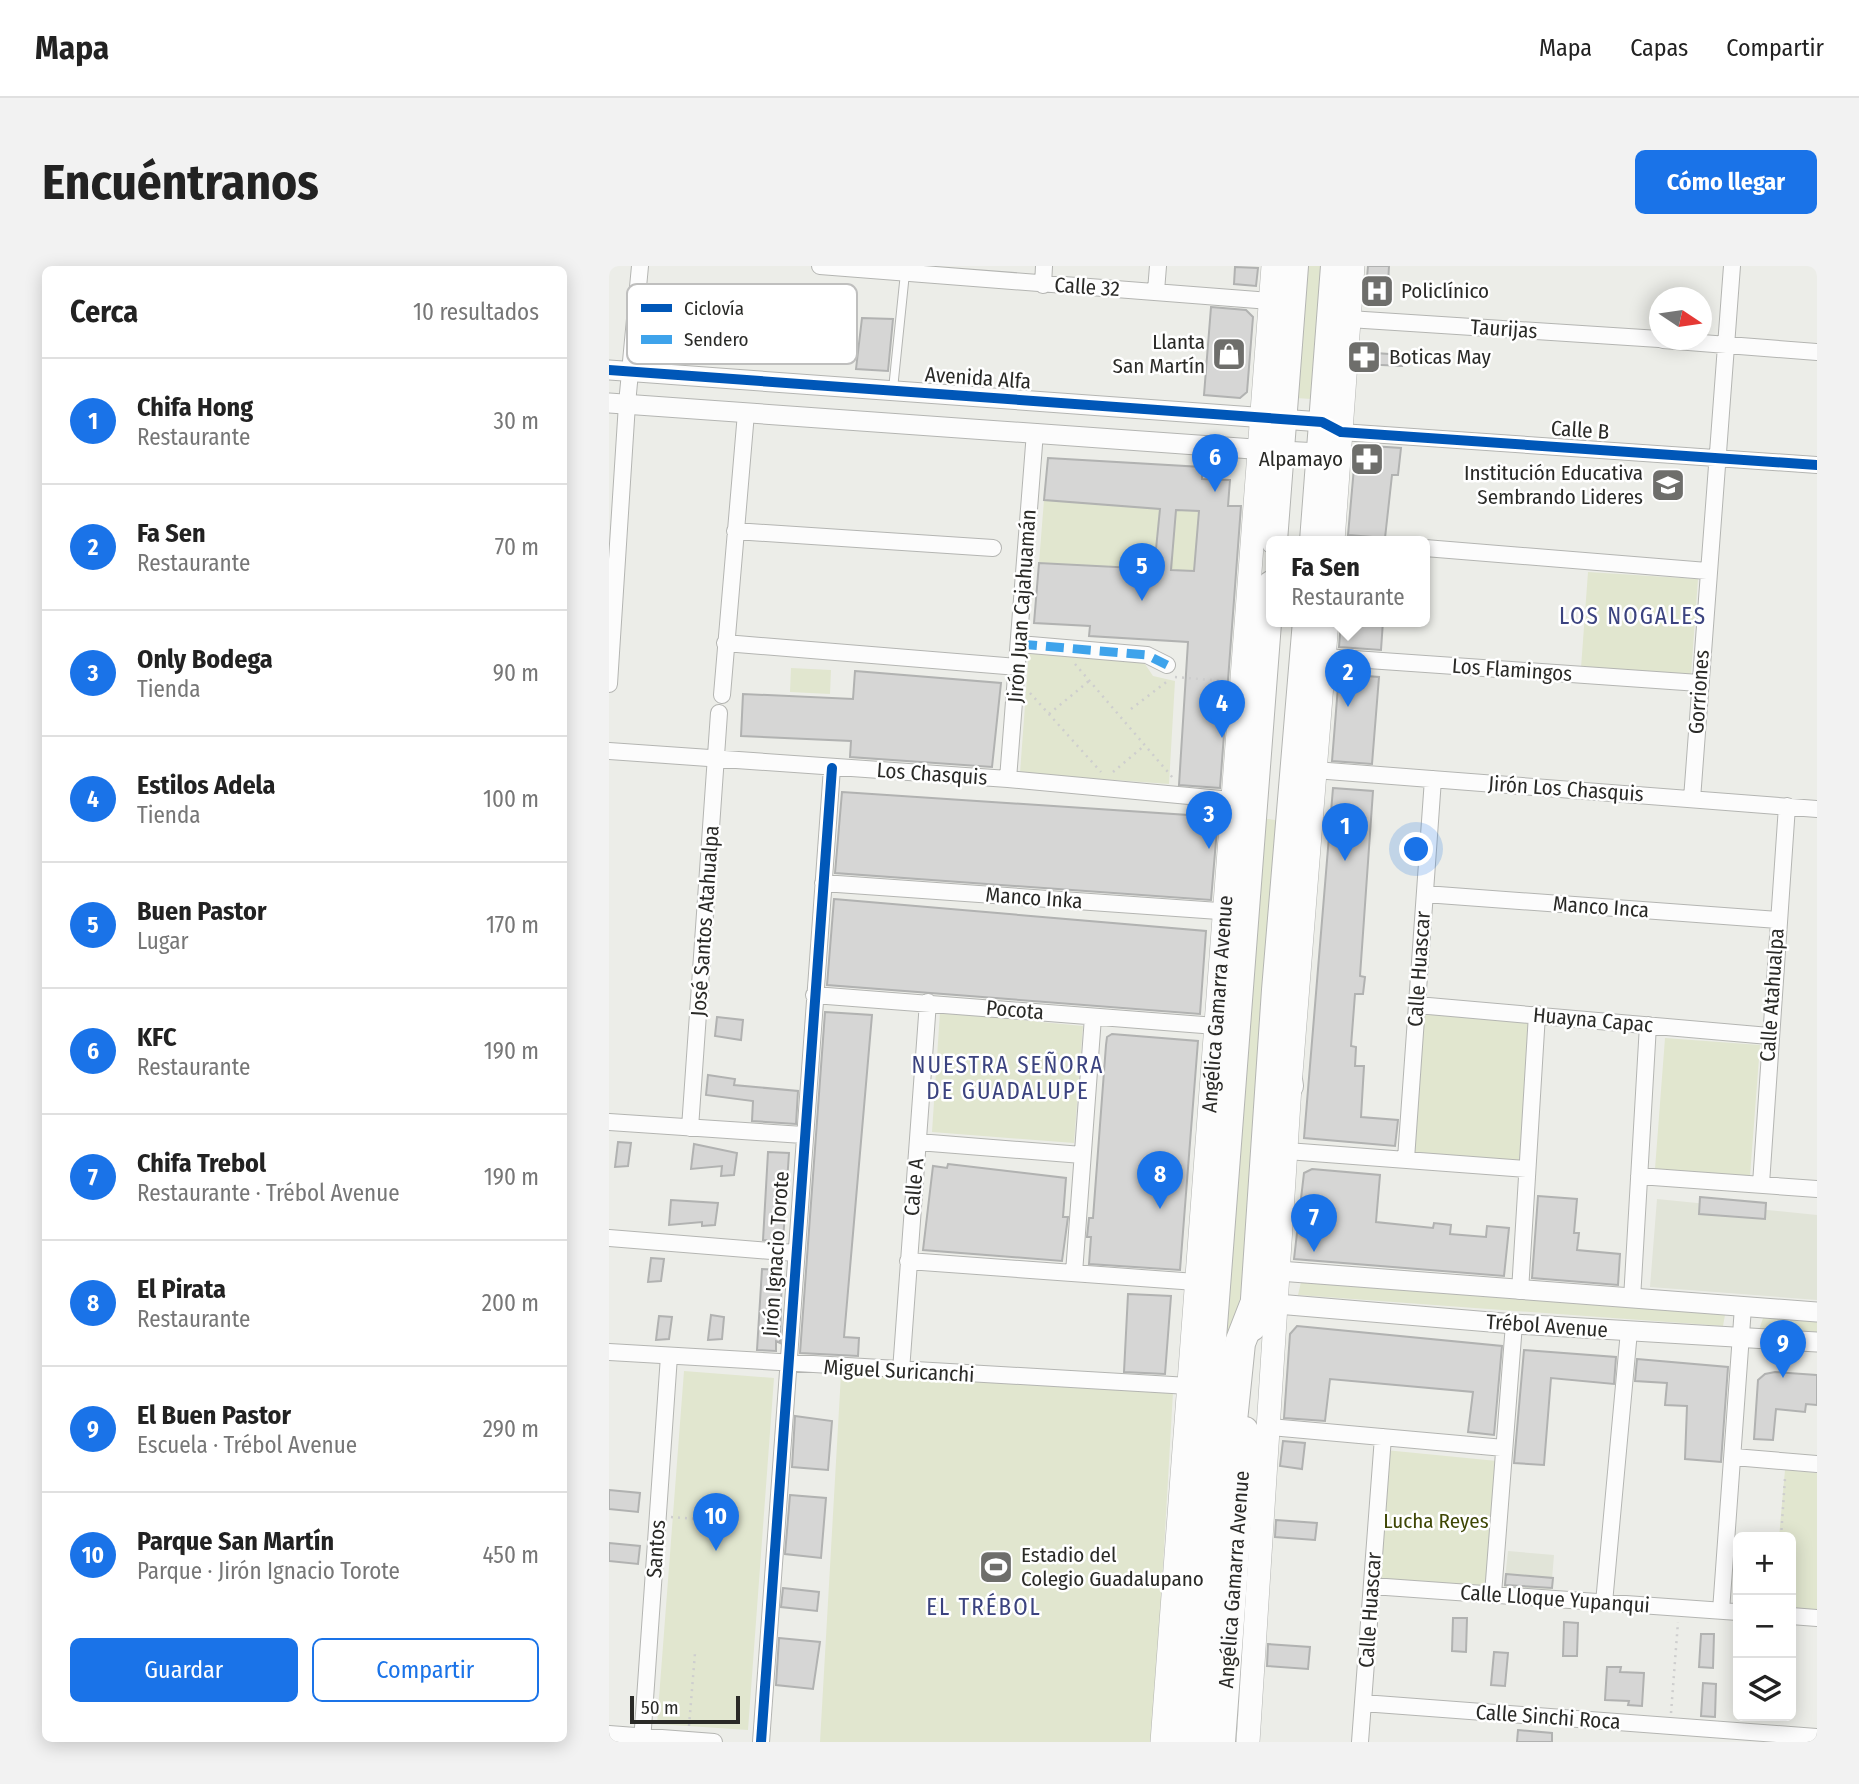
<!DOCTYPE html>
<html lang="es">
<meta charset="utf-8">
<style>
:root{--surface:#fff;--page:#f2f2f2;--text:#222;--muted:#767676;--line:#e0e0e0;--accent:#1a73e8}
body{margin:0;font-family:"Fira Sans Condensed",sans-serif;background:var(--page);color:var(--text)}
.controls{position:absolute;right:21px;bottom:21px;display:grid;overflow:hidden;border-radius:10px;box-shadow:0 4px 18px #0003}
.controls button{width:63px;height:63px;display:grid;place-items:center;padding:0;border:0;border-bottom:2px solid var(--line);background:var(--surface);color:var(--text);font:35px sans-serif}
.compass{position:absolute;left:1040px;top:21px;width:63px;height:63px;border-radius:50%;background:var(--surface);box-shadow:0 4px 18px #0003;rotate:103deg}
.scale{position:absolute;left:21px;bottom:18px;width:110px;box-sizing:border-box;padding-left:7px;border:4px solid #2a2a27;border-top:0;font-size:19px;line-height:24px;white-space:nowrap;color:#2a2a27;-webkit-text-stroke:5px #fff;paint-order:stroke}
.you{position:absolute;left:808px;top:584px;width:24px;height:24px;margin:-18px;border:5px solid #fff;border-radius:50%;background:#1a73e8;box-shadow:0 0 0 10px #1a73e833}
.badge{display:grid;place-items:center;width:46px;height:46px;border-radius:50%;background:var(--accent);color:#fff;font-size:23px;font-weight:700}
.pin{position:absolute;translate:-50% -58px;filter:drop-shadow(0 2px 4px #0008)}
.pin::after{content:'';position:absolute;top:37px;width:24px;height:21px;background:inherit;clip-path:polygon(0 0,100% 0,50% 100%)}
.popup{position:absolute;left:657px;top:270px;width:164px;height:91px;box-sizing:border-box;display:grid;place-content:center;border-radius:10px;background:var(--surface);filter:drop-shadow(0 2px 5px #0005);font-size:23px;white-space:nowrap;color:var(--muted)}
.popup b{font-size:26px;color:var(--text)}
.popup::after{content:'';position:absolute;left:50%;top:100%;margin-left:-14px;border:14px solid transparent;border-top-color:var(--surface)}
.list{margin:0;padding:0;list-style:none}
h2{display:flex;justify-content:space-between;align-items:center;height:91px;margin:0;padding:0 28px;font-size:30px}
h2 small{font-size:23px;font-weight:400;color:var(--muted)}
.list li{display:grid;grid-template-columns:46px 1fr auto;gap:21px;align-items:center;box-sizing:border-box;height:126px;padding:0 28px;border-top:2px solid var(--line)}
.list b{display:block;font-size:26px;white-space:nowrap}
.list p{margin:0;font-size:23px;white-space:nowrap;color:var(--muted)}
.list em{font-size:23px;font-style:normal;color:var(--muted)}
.actions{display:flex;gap:14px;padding:21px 28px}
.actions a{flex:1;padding:16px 0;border:2px solid var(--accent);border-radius:10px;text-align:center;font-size:24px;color:var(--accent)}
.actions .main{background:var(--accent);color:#fff}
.icon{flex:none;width:38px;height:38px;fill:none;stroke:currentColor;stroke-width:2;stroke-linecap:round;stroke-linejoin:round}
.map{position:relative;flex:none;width:1208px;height:1476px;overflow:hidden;border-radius:10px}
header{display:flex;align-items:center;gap:42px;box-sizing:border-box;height:98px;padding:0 35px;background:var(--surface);border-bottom:2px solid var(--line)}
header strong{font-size:33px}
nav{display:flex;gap:38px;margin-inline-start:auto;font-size:24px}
.intro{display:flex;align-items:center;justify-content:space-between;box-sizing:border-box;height:168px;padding:0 42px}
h1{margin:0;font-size:49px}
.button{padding:18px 32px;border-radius:10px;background:var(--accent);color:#fff;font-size:24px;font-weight:700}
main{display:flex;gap:42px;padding:0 42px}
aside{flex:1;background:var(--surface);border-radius:10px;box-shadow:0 4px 18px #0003}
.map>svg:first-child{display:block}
</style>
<header>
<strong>Mapa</strong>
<nav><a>Mapa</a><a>Capas</a><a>Compartir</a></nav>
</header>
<div class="intro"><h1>Encuéntranos</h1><a class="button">Cómo llegar</a></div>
<main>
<aside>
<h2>Cerca<small>10 resultados</small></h2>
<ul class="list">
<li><span class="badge">1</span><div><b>Chifa Hong</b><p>Restaurante</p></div><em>30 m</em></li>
<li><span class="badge">2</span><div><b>Fa Sen</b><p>Restaurante</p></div><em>70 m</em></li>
<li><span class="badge">3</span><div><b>Only Bodega</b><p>Tienda</p></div><em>90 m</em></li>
<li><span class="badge">4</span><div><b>Estilos Adela</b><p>Tienda</p></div><em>100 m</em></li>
<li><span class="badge">5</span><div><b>Buen Pastor</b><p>Lugar</p></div><em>170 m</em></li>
<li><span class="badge">6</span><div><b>KFC</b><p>Restaurante</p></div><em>190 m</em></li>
<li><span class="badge">7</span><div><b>Chifa Trebol</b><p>Restaurante · Trébol Avenue</p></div><em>190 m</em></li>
<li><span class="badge">8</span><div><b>El Pirata</b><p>Restaurante</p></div><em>200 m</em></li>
<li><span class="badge">9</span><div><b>El Buen Pastor</b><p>Escuela · Trébol Avenue</p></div><em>290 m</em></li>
<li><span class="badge">10</span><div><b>Parque San Martín</b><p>Parque · Jirón Ignacio Torote</p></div><em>450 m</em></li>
</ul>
<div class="actions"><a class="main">Guardar</a><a>Compartir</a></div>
</aside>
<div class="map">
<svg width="1208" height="1476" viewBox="0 0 1208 1476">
<rect width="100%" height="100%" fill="#ecede8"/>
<!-- built -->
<path fill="#e1e4d8" d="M1048,933L1208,949V1034L1041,1021Z
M899,1285L945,1289L942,1325L895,1322Z"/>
<!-- green -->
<path fill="#e1e6cf" d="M696,0H712L703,133L686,132Z
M435,234L590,245L585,305L430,297Z
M979,306L1089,313L1082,409L972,402Z
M420,385L534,395L544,410L566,415L560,518L411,507Z
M182,402L222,404L221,428L181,426Z
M653,552L672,555L641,975L619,1102L586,1476Z
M331,746L474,760L465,877L323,866Z
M814,746L921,755L910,896L803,888Z
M1056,772L1151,779L1141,910L1046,903Z
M692,1016L1116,1049L1114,1060L689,1029Z
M1154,1052L1208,1054V1067L1150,1064Z
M75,1105L165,1112L139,1464L48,1458Z
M232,1108L564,1126L544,1476H211Z
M776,1184L888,1195L878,1322L766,1315Z
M1176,1204L1208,1207V1345L1182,1343V1271H1170Z"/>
<!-- building -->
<path fill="#d6d6d5" stroke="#b1b2b1" stroke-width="2" fill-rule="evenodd" d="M759,0H780L778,37L756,35Z
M626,1L649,2L647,20L625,18Z
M602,41L637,44L644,51L638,126L631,132L595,129Z
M253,52L284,53L279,105L247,103Z
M753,86L793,89V100L752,98Z
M747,179L792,182L789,209H783L776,272L739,269Z
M439,192L593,201V213L621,214L619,240H632L611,522L570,519L579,376L480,370L481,360L425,357L430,297L545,303L551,243L435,234ZM567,244L590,245L585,305L562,304Z
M732,355H774L772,384L730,381Z
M246,405L392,417L383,501L241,491L242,475L132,470L134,428L244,433Z
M730,408L770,411L763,498L723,495Z
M724,522L764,525L751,710L756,711L754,728H746L742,780L747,781L746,800H755L752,851L789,854L786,880L695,872Z
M233,526L609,551L602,634L226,607Z
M225,633L597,665L591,748L218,719Z
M216,746L263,749L235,1071L250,1072L249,1090L191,1087Z
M108,751L134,754L132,774L106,770Z
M503,768L589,775L571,1004L480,998L482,971H478L480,952H484L497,779L498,771Z
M99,809L126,813L125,819L189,825L187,858L143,855L144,835L97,829Z
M9,876L22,877L19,900L6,901Z
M85,878L128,887L125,909L112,910L113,900L82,903Z
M159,886L180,887L174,975L154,974Z
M339,898L457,912L454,951H459L453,995L314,984L324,900L338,902Z
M703,903L771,909L767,956L824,962L825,957L842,959L841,968L877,971L878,960L900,962L895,1010L685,993L695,907Z
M929,930L968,933L965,967H970L968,984L1011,988L1009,1019L923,1012Z
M1091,931L1157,937L1156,953L1090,948Z
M62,934L109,937L106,959L93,960V956L60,959Z
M42,992L55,993L52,1015L39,1016Z
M153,1003L173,1004L171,1077L167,1075V1085L148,1084Z
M519,1028L562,1030L556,1108L515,1106Z
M102,1049L115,1051L113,1073L99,1074Z
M50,1050L63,1051L60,1073L47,1074Z
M688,1060L893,1080L885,1169L859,1166L864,1126L721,1113L716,1155L675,1152L681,1068Z
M915,1084L1007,1091L1005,1118L942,1112L935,1199L905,1197Z
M1028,1093L1119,1101L1112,1196L1076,1193L1078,1140L1056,1139L1058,1117L1026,1115Z
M1166,1106L1208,1109V1139L1197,1138L1196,1146L1167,1143L1164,1174L1145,1173L1149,1114L1156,1108Z
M186,1150L223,1155L219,1204L183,1201Z
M674,1175L696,1177L693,1203L671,1200Z
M0,1224L31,1227L29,1246L0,1243Z
M181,1229L217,1232L212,1292L176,1288Z
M667,1254L708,1257L706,1274L666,1271Z
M0,1277L31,1280L29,1298L0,1295Z
M897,1308L944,1312L943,1322L896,1319Z
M174,1322L210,1326L208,1345L172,1341Z
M844,1352H858L857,1386L843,1385Z
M955,1356L969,1357L968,1390H954Z
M1092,1368H1105L1104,1402L1090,1401Z
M170,1372L211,1376L204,1423L167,1419Z
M659,1378L701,1381L699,1403L658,1400Z
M885,1386L899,1387L896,1420L882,1419Z
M998,1401H1012L1011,1406L1035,1407L1033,1440L1019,1439L1020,1435L996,1434Z
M1094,1417L1107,1418L1106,1451L1092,1450Z
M909,1464L943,1467V1476H908Z"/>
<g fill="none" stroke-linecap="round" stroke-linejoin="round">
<!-- service casing -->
<g stroke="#b4b5b2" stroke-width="10">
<path id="service" d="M284,123L296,7"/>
</g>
<!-- minor casing -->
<g stroke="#b4b5b2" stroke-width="18">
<path id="minor" d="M211,0L661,35
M434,19L435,0
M547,25L549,0
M740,53L1050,73
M1054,74L1208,86
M732,166L1208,199
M126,265L384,282
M816,282L1098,305
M116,377L409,401
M410,378L538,389L558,399
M716,391L1090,417
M0,418L18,138L31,0
M113,429L137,147
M0,485L399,513L633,535
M706,504L1208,543
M399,513L426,166
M1083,533L1123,0
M214,617L624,646
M816,628L1169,654
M205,729L607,760
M808,739L1160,770
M0,856L194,869
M81,862L110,447
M309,876L473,889
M678,885L918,903
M797,893L824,513
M1030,910L1208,923
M1152,918L1178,540
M0,972L186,987
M299,995L587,1016
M465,1007L484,751
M911,1025L928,748
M1023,1033L1039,759
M0,1086L580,1120
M292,1105L319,736
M661,1161L895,1182
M1125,1191L1208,1198
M763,1320L1129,1346
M884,1328L905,1058
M995,1337L1020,1065
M1112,1345L1134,1041
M1182,1350L1208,1352
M754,1437L1208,1471
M0,1468L105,1476
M33,1476L60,1090
M152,1476L223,502
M751,1476L774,1171"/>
</g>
<!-- tertiary casing -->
<g stroke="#b4b5b2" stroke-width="21">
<path id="tertiary" d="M0,104L713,156L722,161
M0,137L672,185L711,187L719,180
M670,1005L1208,1046
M668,1038L905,1058L1208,1076"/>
</g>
<!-- secondary casing -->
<g stroke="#b4b5b2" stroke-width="24">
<g id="secondary">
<path d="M724,275L744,0"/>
<path id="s1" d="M553,1476L664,0"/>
<path d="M639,1476L681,820L718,355"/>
</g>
</g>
<!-- primary casing -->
<g stroke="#b4b5b2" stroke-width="28">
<g id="primary">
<path d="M665,275L686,0"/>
<path d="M704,275L725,0"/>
<path d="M674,774L681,820"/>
<path d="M643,1062L666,724L697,355"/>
<path d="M573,1476L662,318"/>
<path id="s2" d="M613,1476L636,1164"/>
</g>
</g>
<!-- motorway casing -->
<g stroke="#b4b5b2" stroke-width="32">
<path id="motorway" d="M590,1476L631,1077L645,1041"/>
</g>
<!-- path -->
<path stroke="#cecece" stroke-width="2.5" stroke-dasharray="2 5" stroke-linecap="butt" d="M466,398L564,512
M566,411L615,415
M421,427L492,506
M522,443L560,414
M440,448L480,415
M504,506L536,479
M62,1251L118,1255
M1172,1271L1176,1212
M1062,1447L1069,1356
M80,1460L86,1387"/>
<!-- service -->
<use href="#service" stroke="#fcfcfc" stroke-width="8"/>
<!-- minor -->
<use href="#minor" stroke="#fcfcfc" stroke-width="16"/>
<!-- tertiary -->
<use href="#tertiary" stroke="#fcfcfc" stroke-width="19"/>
<!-- secondary -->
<use href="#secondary" stroke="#fcfcfc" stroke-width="23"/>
<!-- primary -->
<use href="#primary" stroke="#fcfcfc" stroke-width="26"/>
<!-- motorway -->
<use href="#motorway" stroke="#fcfcfc" stroke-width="30"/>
<!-- quiet -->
<path stroke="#3ea3eb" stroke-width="9" stroke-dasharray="18 9" stroke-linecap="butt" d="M410,378L538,389L558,399"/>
<!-- cycleway casing -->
<g stroke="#fff" stroke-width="15">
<path id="cycleway" d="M0,104L713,156L732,166L1208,199
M152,1476L223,502"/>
</g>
<!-- cycleway -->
<use href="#cycleway" stroke="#0057b8" stroke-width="10"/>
</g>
<!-- icons -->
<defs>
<g id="hospital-square" transform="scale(1.75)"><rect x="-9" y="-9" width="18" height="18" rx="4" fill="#6e6e6b" stroke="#fff"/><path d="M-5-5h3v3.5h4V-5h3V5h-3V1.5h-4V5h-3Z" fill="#fff"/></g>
<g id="shop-square" transform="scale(1.75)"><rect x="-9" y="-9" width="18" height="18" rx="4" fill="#6e6e6b" stroke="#fff"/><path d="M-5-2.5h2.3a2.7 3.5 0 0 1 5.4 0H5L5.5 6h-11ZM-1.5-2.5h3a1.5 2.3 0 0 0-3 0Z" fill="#fff"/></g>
<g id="pharmacy-square" transform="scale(1.75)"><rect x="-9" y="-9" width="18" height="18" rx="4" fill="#6e6e6b" stroke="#fff"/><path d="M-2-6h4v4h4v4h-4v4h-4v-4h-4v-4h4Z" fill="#fff"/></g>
<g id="school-square" transform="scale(1.75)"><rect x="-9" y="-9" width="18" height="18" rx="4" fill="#6e6e6b" stroke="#fff"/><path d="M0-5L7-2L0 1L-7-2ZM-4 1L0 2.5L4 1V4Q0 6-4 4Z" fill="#fff"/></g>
<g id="stadium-square" transform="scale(1.75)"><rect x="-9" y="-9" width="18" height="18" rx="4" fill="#6e6e6b" stroke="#fff"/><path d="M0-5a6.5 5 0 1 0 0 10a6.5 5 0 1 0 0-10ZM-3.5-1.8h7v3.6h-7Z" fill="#fff"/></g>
</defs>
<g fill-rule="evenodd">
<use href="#hospital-square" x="768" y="25"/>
<use href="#shop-square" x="620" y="88"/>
<use href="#pharmacy-square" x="755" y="91"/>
<use href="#pharmacy-square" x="758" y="193"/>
<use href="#school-square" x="1059" y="219"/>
<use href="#stadium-square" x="387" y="1301"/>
</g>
<g text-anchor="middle" stroke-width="5" stroke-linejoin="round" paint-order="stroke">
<!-- street labels -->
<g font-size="21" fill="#2a2a27" stroke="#fff">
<text transform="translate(478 21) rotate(4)" y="7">Calle 32</text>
<text transform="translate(895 63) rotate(4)" y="7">Taurijas</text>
<text transform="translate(369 112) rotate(4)" y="7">Avenida Alfa</text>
<text transform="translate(971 164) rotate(4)" y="7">Calle B</text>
<text transform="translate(413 340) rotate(-86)" y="7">Jirón Juan Cajahuamán</text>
<text transform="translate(903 404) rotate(4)" y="7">Los Flamingos</text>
<text transform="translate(1090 426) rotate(-86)" y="7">Gorriones</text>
<text transform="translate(323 508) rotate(4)" y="7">Los Chasquis</text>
<text transform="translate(957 523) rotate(4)" y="7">Jirón Los Chasquis</text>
<text transform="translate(425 632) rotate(4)" y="7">Manco Inka</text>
<text transform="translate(992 641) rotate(4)" y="7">Manco Inca</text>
<text transform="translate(96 655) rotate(-86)" y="7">José Santos Atahualpa</text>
<text transform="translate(810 703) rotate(-86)" y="7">Calle Huascar</text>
<text transform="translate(1163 729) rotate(-86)" y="7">Calle Atahualpa</text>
<text dy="7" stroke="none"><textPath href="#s1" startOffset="740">Angélica Gamarra Avenue</textPath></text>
<text transform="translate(406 744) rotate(5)" y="7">Pocota</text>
<text transform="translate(984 754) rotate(5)" y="7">Huayna Capac</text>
<text transform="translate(305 921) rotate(-85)" y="7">Calle A</text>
<text transform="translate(167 988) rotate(-86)" y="7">Jirón Ignacio Torote</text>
<text transform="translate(938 1060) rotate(4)" y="7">Trébol Avenue</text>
<text transform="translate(290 1105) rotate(3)" y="7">Miguel Suricanchi</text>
<text transform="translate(47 1283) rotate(-86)" y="7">Santos</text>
<text dy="7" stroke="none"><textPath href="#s2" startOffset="163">Angélica Gamarra Avenue</textPath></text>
<text transform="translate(946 1333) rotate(4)" y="7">Calle Lloque Yupanqui</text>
<text transform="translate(761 1344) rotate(-86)" y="7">Calle Huascar</text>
<text transform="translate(939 1451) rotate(4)" y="7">Calle Sinchi Roca</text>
</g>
<!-- poi labels -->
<g font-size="21" fill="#2a2a27" stroke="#fff" text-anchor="start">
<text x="792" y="32">Policlínico</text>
<text x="596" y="83" text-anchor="end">Llanta<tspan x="596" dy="24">San Martín</tspan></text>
<text x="780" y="98">Boticas May</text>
<text x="734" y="200" text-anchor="end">Alpamayo</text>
<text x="1034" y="214" text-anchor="end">Institución Educativa<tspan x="1034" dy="24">Sembrando Lideres</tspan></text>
<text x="412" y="1296">Estadio del<tspan x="412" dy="24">Colegio Guadalupano</tspan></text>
</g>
<!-- park labels -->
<g font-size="21" fill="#3f4705" stroke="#fff">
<text x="827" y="1262">Lucha Reyes</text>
</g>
<!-- neighbourhood labels -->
<g font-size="23" letter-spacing="2" fill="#3b437f" stroke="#fff">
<text x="1024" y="358">LOS NOGALES</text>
<text x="399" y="807">NUESTRA SEÑORA<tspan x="399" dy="26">DE GUADALUPE</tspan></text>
<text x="375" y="1349">EL TRÉBOL</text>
</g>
</g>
<!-- legend -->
<rect x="18" y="18" width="230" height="80" rx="10" fill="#fff" stroke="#bfbfbe" stroke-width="2"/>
<rect x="32" y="38" width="31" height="8" fill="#0057b8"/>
<rect x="32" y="69" width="31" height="9" fill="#3ea3eb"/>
<g font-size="19" fill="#2a2a27">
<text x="75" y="49">Ciclovía</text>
<text x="75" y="80">Sendero</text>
</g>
</svg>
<div class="controls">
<button>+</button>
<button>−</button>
<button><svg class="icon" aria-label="layers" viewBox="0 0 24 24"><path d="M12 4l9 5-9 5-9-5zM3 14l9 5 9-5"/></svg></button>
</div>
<svg class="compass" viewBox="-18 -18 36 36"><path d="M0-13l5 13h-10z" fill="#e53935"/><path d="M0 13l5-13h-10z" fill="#767676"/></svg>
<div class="scale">50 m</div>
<div class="you"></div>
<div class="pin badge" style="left:736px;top:595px">1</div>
<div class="pin badge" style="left:739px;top:441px">2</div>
<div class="popup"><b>Fa Sen</b>Restaurante</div>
<div class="pin badge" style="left:600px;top:583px">3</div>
<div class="pin badge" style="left:613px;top:472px">4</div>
<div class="pin badge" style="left:533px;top:335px">5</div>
<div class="pin badge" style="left:606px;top:226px">6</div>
<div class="pin badge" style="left:705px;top:986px">7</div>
<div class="pin badge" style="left:551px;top:943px">8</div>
<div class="pin badge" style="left:1174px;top:1112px">9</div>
<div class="pin badge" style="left:107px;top:1285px">10</div>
</div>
</main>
